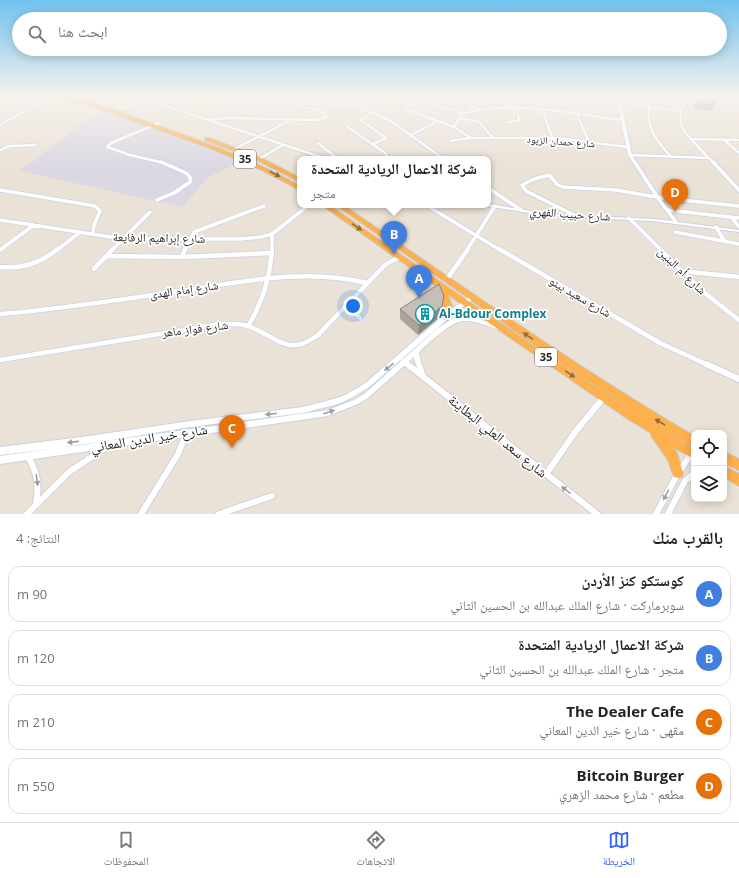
<!DOCTYPE html>
<html lang="ar">
<meta charset="utf-8">
<style>
:root{--surface:#fff;--page:#f6f6f6;--text:#222;--muted:#767676;--line:#e0e0e0;--accent:#305fff}
body{margin:0;font-family:"Open Sans","Noto Naskh Arabic",sans-serif;background:var(--page);color:var(--text);direction:rtl}
.controls{position:absolute;right:12px;bottom:12px;display:grid;overflow:hidden;border-radius:8px;box-shadow:0 2px 10px #0003}
.controls button{width:36px;height:36px;display:grid;place-items:center;padding:0;border:0;border-bottom:1px solid var(--line);background:var(--surface);color:var(--text);font:20px sans-serif}
.you{position:absolute;left:353px;top:306px;width:14px;height:14px;margin:-10px;border:3px solid #fff;border-radius:50%;background:#1a73e8;box-shadow:0 0 0 6px #1a73e833}
.badge{display:grid;place-items:center;width:26px;height:26px;border-radius:50%;background:var(--accent);color:#fff;font-size:13px;font-weight:700}
.pin{position:absolute;translate:-50% -33px;filter:drop-shadow(0 1px 2px #0008)}
.pin::after{content:'';position:absolute;top:21px;width:14px;height:12px;background:inherit;clip-path:polygon(0 0,100% 0,50% 100%)}
.popup{position:absolute;left:297px;top:156px;width:194px;height:52px;box-sizing:border-box;display:grid;place-content:center;border-radius:8px;background:var(--surface);filter:drop-shadow(0 1px 3px #0005);font-size:13px;white-space:nowrap;color:var(--muted)}
.popup b{font-size:15px;color:var(--text)}
.popup::after{content:'';position:absolute;left:50%;top:100%;margin-left:-8px;border:8px solid transparent;border-top-color:var(--surface)}
.list{margin:0;padding:0;list-style:none}
h2{display:flex;justify-content:space-between;align-items:center;height:52px;margin:0;padding:0 16px;font-size:17px}
h2 small{font-size:13px;font-weight:400;color:var(--muted)}
.list li{display:grid;grid-template-columns:26px 1fr auto;gap:12px;align-items:center;box-sizing:border-box;height:56px;margin:0 8px 8px;padding:0 8px;border:1px solid var(--line);border-radius:12px}
.list b{display:block;font-size:15px;white-space:nowrap}
.list p{margin:0;font-size:13px;white-space:nowrap;color:var(--muted)}
.list em{font-size:13px;font-style:normal;color:var(--muted)}
.icon{flex:none;width:22px;height:22px;fill:none;stroke:currentColor;stroke-width:2;stroke-linecap:round;stroke-linejoin:round}
.map{position:relative;flex:none;width:739px;height:514px;overflow:hidden;direction:ltr}
.search{position:absolute;background:var(--surface);box-shadow:0 2px 10px #0003;left:12px;right:12px;top:12px;height:44px;display:flex;align-items:center;gap:10px;box-sizing:border-box;padding:0 14px;border-radius:22px;color:var(--muted);font-size:15px}
.sheet{height:308px;background:var(--surface)}
nav{display:flex;justify-content:space-around;align-items:center;box-sizing:border-box;height:56px;border-top:1px solid var(--line);background:var(--surface);font-size:11px;color:var(--muted)}
nav a{display:grid;justify-items:center;gap:2px}
nav .on{color:var(--accent)}
.map>svg:first-child{display:block}
</style>
<div class="map">
<svg width="739" height="514" viewBox="0 0 739 514">
<rect width="100%" height="100%" fill="#ebe2d7"/>
<!-- industrial -->
<path fill="#dbd8e3" d="M100,110L242,161L207,178L183,207L20,171Z"/>
<g fill="none" stroke-linecap="round" stroke-linejoin="round">
<!-- minor-far3 casing -->
<g stroke="#ccd1e2" stroke-width="4">
<path id="minor-far3" d="M82,96L98,100L100,102
M252,96L250,101L256,102L356,105L391,121L444,159
M406,96L463,113
M461,96L466,103L477,109
M490,96L494,101L512,102
M550,96L621,104
M705,96L712,102
M633,97L662,101L664,96
M160,99L162,103L172,108L327,159
M419,100L403,108L454,127L471,138H557L627,147
M224,101L252,102
M700,102L686,103C680,109 679,119 682,127C685,135 707,156 714,163
M711,102H739
M623,103L681,111
M649,106C647,131 656,139 671,157
M119,109L160,99
M510,109V104L517,96
M543,111L556,149
M372,112L361,120L386,138L373,144
M577,115L589,142
M458,118L478,121L493,138
M208,120L229,118L317,120L327,117L323,112L293,104
M506,122L519,121L517,109
M159,123L111,143L107,147L130,155L164,163
M0,125L50,96
M348,127L385,153L388,157L386,159
M454,127L461,114C512,99 570,114 622,120
M411,135L436,122
M690,139L739,140
M724,140L739,153
M451,141L470,138
M318,143L338,159
M234,149L289,121
M0,150L9,146L36,145
M630,155L708,158
M259,159L283,145"/>
</g>
<!-- minor-far2 casing -->
<g stroke="#ccd1e2" stroke-width="5">
<path id="minor-far2" d="M713,162L739,190
M488,188L521,210
M0,190L95,206L100,211L94,225L93,234
M157,200L174,193L190,182V177L186,173L161,162
M426,205L500,250
M667,210L739,218
M576,216L526,191L522,185L534,179L549,175L558,185L563,187L616,190L662,198L739,206
M629,218L661,250
M732,218L739,227
M0,220L124,239H239L261,237L272,234L309,205
M716,227L725,242
M675,232L739,244
M0,250L34,225
M57,250L79,233
M112,250L150,212
M185,250L194,232L264,206
M272,250V234
M467,250L495,206"/>
</g>
<!-- minor-far1 casing -->
<g stroke="#ccd1e2" stroke-width="6">
<path id="minor-far1" d="M499,249L660,343L708,365
M660,249L701,290L739,320
M107,256L182,257L272,253
M182,257L185,249
M0,267C23,269 40,263 58,249
M94,269L113,249
M681,271L739,277
M447,279L468,249
M347,305L360,318
M0,314C63,309 124,299 187,290C246,281 307,268 367,283
M248,326C263,302 270,277 272,249
M0,360L220,324C229,324 239,323 248,326C278,337 287,358 318,335L386,264L400,257
M403,361L408,365"/>
</g>
<!-- minor casing -->
<g stroke="#ccd1e2" stroke-width="8">
<path id="minor" d="M407,364L597,514
M706,364L739,379
M28,457C38,473 39,486 36,504
M546,474L576,431L604,397
M27,514L69,472L108,446
M141,514L178,454L187,432
M219,514L272,496
M656,514L678,473L694,450
M668,514L685,481L694,473"/>
</g>
<!-- tertiary casing -->
<g stroke="#ccd1e2" stroke-width="2">
<path id="tertiary" d="M634,96H636L624,104L622,107L632,155L659,196L678,222L739,230V232L652,221L551,216L485,206V205H488V204L551,214L652,219L673,221L655,197L628,155L618,107L622,102Z
M472,295L474,296L475,297L474,298L448,319L368,388L351,398L338,404L303,413L190,427L82,445L0,455V447L82,437L190,421L303,407L337,398L347,394L364,384L444,315L470,296Z
M463,316L479,319L502,326L503,328L502,330H500C488,327 477,320 464,321C451,321 429,343 419,352L421,362L426,376L425,378L423,379L421,378L415,362L414,357L368,398L358,404L328,416L0,464V456L328,410L354,400L364,394L438,328C446,323 453,317 463,316Z"/>
</g>
<!-- trunk casing -->
<g stroke="#c7c7c7" stroke-width="2">
<path id="trunk" d="M54,96C70,94 108,108 125,114C184,135 245,155 300,186V190L262,170L207,147L103,110Z
M205,138H209L261,158L300,178V182L257,160L205,140Z
M322,205H329C449,288 569,373 694,448V459L671,446L677,453L683,473L682,477L678,478L674,477L668,460L652,437L651,433L628,419L447,294L452,305L449,319L446,320L443,319L442,317L444,305L436,286Z
M336,205H343C459,284 573,365 694,436V447L645,418L555,359Z
M724,452L739,459V470L724,463Z
M724,466L739,474V486L724,477Z"/>
</g>
<!-- minor-far3 -->
<use href="#minor-far3" stroke="#fff" stroke-width="2.5"/>
<!-- minor-far2 -->
<use href="#minor-far2" stroke="#fff" stroke-width="3.5"/>
<!-- minor-far1 -->
<use href="#minor-far1" stroke="#fff" stroke-width="4.5"/>
<!-- minor -->
<use href="#minor" stroke="#fff" stroke-width="6"/>
<!-- tertiary -->
<use href="#tertiary" fill="#fff" fill-rule="evenodd"/>
<!-- trunk -->
<use href="#trunk" fill="#feb04c" fill-rule="evenodd"/>
</g>
<!-- wall -->
<path fill="#aaa49d" d="M696,100H716L711,111L695,109L693,106Z
M400,309L441,316L418,335L400,319Z"/>
<!-- shaded-wall -->
<path fill="#8b8680" d="M444,296L441,316L418,335L419,325Z"/>
<!-- building -->
<path fill="#c6bfb7" stroke="#8b8680" d="M696,100H716L714,106L697,103Z
M439,284L444,296L442,306L419,325L400,309Z"/>
<!-- one-way arrows -->
<defs><path id="oneway-solid" d="M-6-.8H1V-3.2L6.5 0L1 3.2V.8H-6Z"/></defs>
<g fill="#926c3a">
<use href="#oneway-solid" transform="translate(275 174) rotate(28)"/>
<use href="#oneway-solid" transform="translate(357 227) rotate(34)"/>
<use href="#oneway-solid" transform="translate(528 336) rotate(-146)"/>
<use href="#oneway-solid" transform="translate(570 374) rotate(35)"/>
<use href="#oneway-solid" transform="translate(660 422) rotate(-149)"/>
</g>
<g fill="#9e9e9e">
<use href="#oneway-solid" transform="translate(389 367) rotate(141)"/>
<use href="#oneway-solid" transform="translate(329 412) rotate(-17)"/>
<use href="#oneway-solid" transform="translate(271 414) rotate(173)"/>
<use href="#oneway-solid" transform="translate(73 442) rotate(173)"/>
<use href="#oneway-solid" transform="translate(37 480) rotate(83)"/>
<use href="#oneway-solid" transform="translate(566 490) rotate(-142)"/>
<use href="#oneway-solid" transform="translate(666 495) rotate(118)"/>
</g>
<!-- sky -->
<linearGradient id="sky" x2="0" y2="1"><stop stop-color="#71c2ee"/><stop offset="0.57" stop-color="#f6f2ed"/><stop offset="1" stop-color="#f6f2ed" stop-opacity="0"/></linearGradient>
<rect width="739" height="168" fill="url(#sky)"/>
<!-- icons -->
<defs>
<g id="building-ring" transform="scale(1)"><circle r="9.5" fill="#fff" stroke="#0f9aa8" stroke-width="1.5"/><path d="M-4-6H4V6H1V3H-1V6H-4ZM-2.5-4.3h1.7v1.8h-1.7ZM.8-4.3h1.7v1.8H.8ZM-2.5-1h1.7V.8h-1.7ZM.8-1h1.7V.8H.8Z" fill="#0f9aa8"/></g>
</defs>
<g fill-rule="evenodd">
<use href="#building-ring" x="425" y="314"/>
</g>
<g text-anchor="middle" stroke-width="3.5" stroke-linejoin="round" paint-order="stroke">
<!-- far-street labels -->
<g font-size="10" fill="#272727" stroke="#fff">
<text transform="translate(561 141) rotate(4)" y="4">شارع حمدان الزيود</text>
</g>
<!-- shield labels -->
<g fill="#fff" stroke="#686868" stroke-width="1">
<rect x="234" y="150" width="22" height="18" rx="3"/>
<rect x="535" y="348" width="22" height="18" rx="3"/>
</g>
<g font-size="11" font-weight="bold" fill="#272727">
<text x="245" y="163">35</text>
<text x="546" y="361">35</text>
</g>
<!-- street labels -->
<g font-size="12" fill="#272727" stroke="#fff">
<text transform="translate(570 214) rotate(4)" y="4">شارع حبيب الفهري</text>
<text transform="translate(159 238) rotate(1)" y="4">شارع إبراهيم الرفايعة</text>
<text transform="translate(682 271) rotate(44)" y="4">شارع أم البنين</text>
<text transform="translate(184 290) rotate(-8)" y="4">شارع إمام الهدى</text>
<text transform="translate(580 297) rotate(30)" y="4">شارع سعيد بينو</text>
<text transform="translate(195 329) rotate(-7)" y="4">شارع فواز ماهر</text>
</g>
<!-- culture labels -->
<g font-size="12" font-weight="bold" fill="#0d838f" stroke="#fff" text-anchor="start">
<text x="439" y="318">Al-Bdour Complex</text>
</g>
<!-- near-street labels -->
<g font-size="14" fill="#272727" stroke="#fff">
<text transform="translate(498 436) rotate(39)" y="5">شارع سعد العلي البطاينة</text>
<text transform="translate(149 438) rotate(-9)" y="5">شارع خير الدين المعاني</text>
</g>
</g>
</svg>
<div class="controls">
<button><svg class="icon" aria-label="locate" viewBox="0 0 24 24"><circle cx="12" cy="12" r="6"/><path d="M12 2v4M12 18v4M2 12h4M18 12h4"/></svg></button>
<button><svg class="icon" aria-label="layers" viewBox="0 0 24 24"><path d="M12 4l9 5-9 5-9-5zM3 14l9 5 9-5"/></svg></button>
</div>
<div class="you"></div>
<div class="pin badge" style="left:419px;top:298px;background:#3f7fe0">A</div>
<div class="pin badge" style="left:394px;top:254px;background:#3f7fe0">B</div>
<div class="popup"><b>شركة الاعمال الريادية المتحدة</b>متجر</div>
<div class="pin badge" style="left:232px;top:448px;background:#e8710a">C</div>
<div class="pin badge" style="left:675px;top:212px;background:#e8710a">D</div>
<div class="search"><svg class="icon" aria-label="search" viewBox="0 0 24 24"><circle cx="10" cy="10" r="6"/><path d="M15 15l6 6"/></svg>ابحث هنا</div>
</div>
<section class="sheet">
<h2>بالقرب منك<small>النتائج: 4</small></h2>
<ul class="list">
<li><span class="badge" style="background:#3f7fe0">A</span><div><b>كوستكو كنز الأردن</b><p>سوبرماركت · شارع الملك عبدالله بن الحسين الثاني</p></div><em>90 m</em></li>
<li><span class="badge" style="background:#3f7fe0">B</span><div><b>شركة الاعمال الريادية المتحدة</b><p>متجر · شارع الملك عبدالله بن الحسين الثاني</p></div><em>120 m</em></li>
<li><span class="badge" style="background:#e8710a">C</span><div><b>The Dealer Cafe</b><p>مقهى · شارع خير الدين المعاني</p></div><em>210 m</em></li>
<li><span class="badge" style="background:#e8710a">D</span><div><b>Bitcoin Burger</b><p>مطعم · شارع محمد الزهري</p></div><em>550 m</em></li>
</ul>
</section>
<nav>
<a class="on"><svg class="icon" aria-label="map" viewBox="0 0 24 24"><path d="M3 6l6-2 6 2 6-2v14l-6 2-6-2-6 2zM9 4v14M15 6v14"/></svg>الخريطة</a>
<a><svg class="icon" aria-label="directions" viewBox="0 0 24 24"><path d="M12 3l9 9-9 9-9-9zM9 14v-3h6M13 9l2 2-2 2"/></svg>الاتجاهات</a>
<a><svg class="icon" aria-label="saved" viewBox="0 0 24 24"><path d="M7 4h10v16l-5-4-5 4z"/></svg>المحفوظات</a>
</nav>
